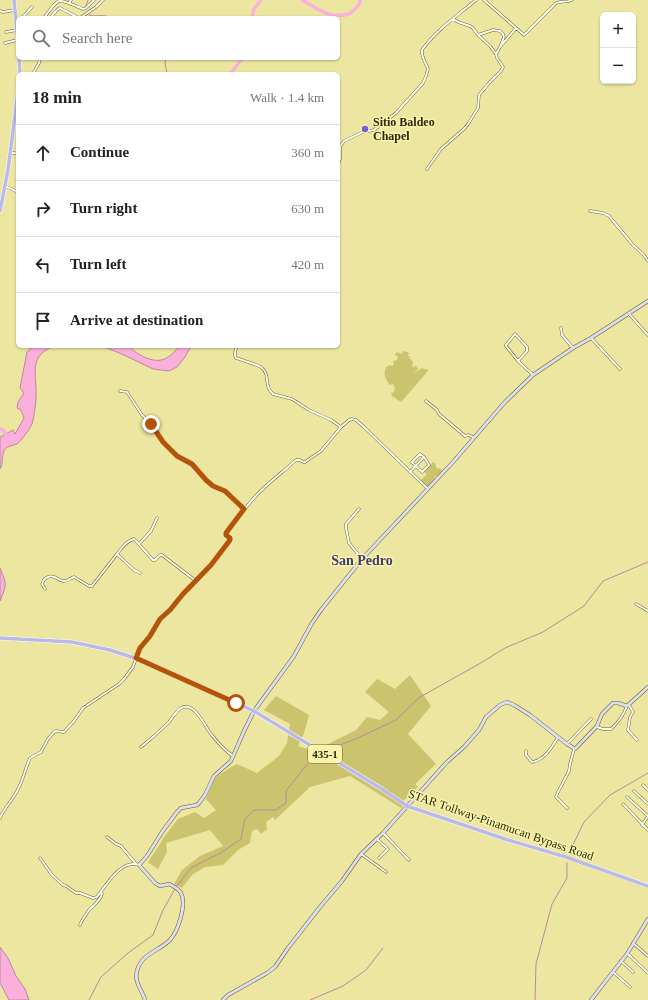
<!DOCTYPE html>
<meta charset="utf-8">
<style>
:root{--surface:#fff;--page:#f2f2f2;--text:#222;--muted:#767676;--line:#e0e0e0}
body{margin:0;font-family:"Times New Roman",serif;background:var(--page);color:var(--text)}
.controls{position:absolute;right:12px;top:12px;display:grid;overflow:hidden;border-radius:6px;box-shadow:0 1px 3px #0004}
.controls button{width:36px;height:36px;display:grid;place-items:center;padding:0;border:0;border-bottom:1px solid var(--line);background:var(--surface);color:var(--text);font:20px sans-serif}
.stop{position:absolute;width:12px;height:12px;margin:-9px;border:3px solid #b45309;border-radius:50%;background:#fff}
.stop.end{background:#b45309;border-color:#fff;box-shadow:0 1px 4px #0008}
.list{margin:0;padding:0;list-style:none}
h2{display:flex;justify-content:space-between;align-items:center;height:52px;margin:0;padding:0 16px;font-size:17px}
h2 small{font-size:13px;font-weight:400;color:var(--muted)}
.list li{display:grid;grid-template-columns:26px 1fr auto;gap:12px;align-items:center;box-sizing:border-box;height:56px;padding:0 16px;border-top:1px solid var(--line)}
.list b{display:block;font-size:15px;white-space:nowrap}
.list em{font-size:13px;font-style:normal;color:var(--muted)}
.icon{flex:none;width:22px;height:22px;fill:none;stroke:currentColor;stroke-width:2;stroke-linecap:round;stroke-linejoin:round}
.map{position:relative;flex:none;width:648px;height:1000px;overflow:hidden}
.search{position:absolute;background:var(--surface);box-shadow:0 1px 3px #0004;left:16px;top:16px;width:324px;height:44px;display:flex;align-items:center;gap:10px;box-sizing:border-box;padding:0 14px;border-radius:6px;color:var(--muted);font-size:15px}
.panel{position:absolute;background:var(--surface);box-shadow:0 1px 3px #0004;left:16px;top:72px;width:324px;height:276px;border-radius:6px}
.map>svg:first-child{display:block}
</style>
<div class="map">
<svg width="648" height="1000" viewBox="0 0 648 1000">
<rect width="100%" height="100%" fill="#ece6a0"/>
<!-- green -->
<path fill="#cbc36d" d="M403,351L408,352L409,354L408,355V356L411,357L409,358L413,362V364L412,365V367L416,366L418,369L412,374L422,368L424,369H427L428,371L401,402L392,396L391,392L393,393L395,389L393,384L390,385C385,380 383,373 386,367L390,365L392,366L394,364L393,362V361L397,360L398,356H396L395,354L397,352L402,354Z
M433,462L435,463L437,469L440,468L443,472L438,477L436,476L434,477L436,479L428,488L420,481L427,474L424,472Z
M410,675L431,706L408,734L436,764L415,784L418,787L403,801L405,803L401,808L350,776L310,787L275,820L273,817L266,822L267,829L261,834L257,829L252,831L250,843L238,850L223,865L205,867L192,875L182,888L174,884L182,870L200,856L223,846L210,830L166,843L167,852L158,869L148,862L160,844L164,837L178,819L195,812L204,818L216,810L206,799L215,778L228,769L237,764L257,773L279,756L287,743L290,724L264,710L276,696L309,715L304,733L298,746L307,749L322,747L356,730L367,717L380,720L389,712L365,692L377,679L395,689Z"/>
<!-- water -->
<path fill="#fab0db" stroke="#bc879c" d="M34,346H53C49,348 44,351 41,354C32,364 36,379 36,390C37,398 34,417 32,424C30,429 21,441 17,444C12,446 6,446 4,451C1,457 4,463 0,469V437L13,430L15,434L24,418L21,410L17,408L18,402L24,393L20,388L27,352Z
M102,346H129C137,355 156,366 168,357C172,355 176,349 180,346H191L185,357L177,367L169,371L153,369L124,355Z
M0,568C7,585 7,584 0,601Z
M0,947L8,958L16,976L25,989L29,1000H9L0,983Z"/>
<g fill="none" stroke-linecap="round" stroke-linejoin="round">
<!-- stream -->
<path stroke="#bc879c" stroke-width="1" d="M86,6L88,0
M89,15C96,18 104,13 111,18
M166,58L165,63L167,74
M330,749L358,738L396,720L420,697L479,664L505,648L543,632L584,606L603,581L648,562
M570,851L584,822L610,795L648,773
M177,886L191,868L222,852L241,839L245,819L254,810H276L286,803V791L308,763L317,756
M89,1000L101,977L128,953L153,935L163,910L175,889
M310,1000L343,986L366,970L383,948
M535,1000L536,964L552,904L567,878V863"/>
<!-- river -->
<path stroke="#fab0db" stroke-width="3.5" d="M302,0C316,8 331,20 348,14C353,12 357,7 360,3V0
M252,18L254,9L261,0
M230,74L235,68L242,58
M0,429L3,430L8,437"/>
<!-- street casing -->
<g stroke="#67601a" stroke-width="3">
<path id="street" d="M484,0L524,35L555,4C561,0 567,3 572,0
M69,3L71,0
M0,11L3,12L15,10
M22,18L32,7
M44,18C47,14 54,3 59,1C64,0 78,7 83,9L86,8L94,0
M50,18L57,10L60,8L79,18
M80,18L96,7L103,0
M6,32L17,30
M478,35L493,30L500,31L503,34L504,37L500,47
M5,43L17,40
M496,54L500,47L516,28
M34,72L39,63L40,58
M10,152L18,154
M338,165L340,159V147L344,141L363,132L374,130L396,113L423,83L426,76L428,69C426,63 421,57 422,50C436,30 457,16 476,0
M427,169L441,149L465,128L468,124L478,108L479,95L489,83L501,71L503,67L497,58L496,54L490,46L478,35L473,28L470,26L458,22L453,19
M5,186L18,192
M590,211L603,213L609,216L633,245L643,254L648,261
M629,314L648,335
M561,328L562,335L573,348
M515,334L527,347V351L518,361L506,346V345Z
M591,338L620,369
M237,346C236,350 233,354 236,358C240,359 244,361 248,362C255,365 263,365 266,374C268,381 266,388 273,394L292,399L309,410L331,420L341,427
M518,361L533,375
M120,391L127,392L129,395L142,415L151,424L163,442L177,456L192,465L206,480L213,486L225,491L245,509
M426,401L437,410L439,414L465,436L469,435L474,438
M410,472L424,457L429,465L422,472L421,471C418,468 414,465 412,462L420,454L424,457
M359,509L346,524V528L349,543L362,559
M139,544L151,531L157,518
M140,573L134,570L117,554C122,548 126,541 134,539L136,541L153,560H155L160,555H162L196,581
M45,589L42,584C43,581 44,578 48,577C54,574 57,580 63,581C67,582 70,578 74,577L89,586H92L117,554
M636,604L648,611
M629,705L633,712L630,717L628,730L637,740
M597,727L603,729H611C619,722 623,716 627,706
M567,744L591,719
M141,747C151,739 160,731 169,722C172,718 177,710 181,708C195,701 205,727 211,734C218,743 224,750 233,756
M526,751V755L532,762C545,760 552,747 558,737
M643,785L648,790
M634,791L648,804
M627,797L648,816L642,825
M623,804L648,830
M567,808L556,797L558,792L569,771L570,764L574,749
M0,818C4,808 12,801 17,791C23,781 25,769 30,758L41,752L48,739L54,732L56,731L63,732H64L74,721L83,708L119,684L124,679L133,667L139,650L150,636L160,619L170,610L183,594L211,565L221,552L230,539L226,535V533C235,521 244,509 254,498C266,484 282,473 296,460H300L303,462H305L321,451L341,427L349,420L352,419L356,420L364,427L428,489
M383,833L409,860
M107,837L116,844L121,846L136,864
M377,839L388,849L379,858
M361,854L386,872
M40,858L52,875L63,885L66,886L76,893H80L93,898L97,897C106,886 121,858 139,865
M80,925C82,919 86,915 89,910C94,905 100,901 102,894L101,892
M633,943L648,956
M628,954L648,973
M621,961L633,972
M613,972L630,987"/>
</g>
<!-- secondary casing -->
<g stroke="#67601a" stroke-width="4">
<path id="secondary" d="M145,1000C142,990 134,982 137,971C141,954 159,951 170,940C178,931 187,905 181,893C179,889 173,886 169,884L160,886L155,883L139,865L147,856L154,845L162,832L177,812L181,808L197,805L199,803L205,795L214,776L231,761L244,731L254,711L294,656L312,623L321,610L362,559L453,462L505,402L533,375L573,348L591,338L648,301
M223,1000L228,995L267,973L275,967L288,948L320,907L342,881L361,854L383,833L447,762L465,746L479,730L486,717L500,705L507,702L514,705L530,715L567,744L575,749L597,726L602,714L613,703H618L627,706L648,687
M591,1000L605,982L627,954L648,919"/>
</g>
<!-- primary casing -->
<g stroke="#fff" stroke-width="4.5">
<path id="primary" d="M14,0L18,42
M19,58L20,74
M0,211L8,170L18,91
M0,638L72,642L110,650L141,660L254,711L382,789L407,806L508,840L566,857L648,886"/>
</g>
<!-- street -->
<use href="#street" stroke="#fff" stroke-width="2"/>
<!-- secondary -->
<use href="#secondary" stroke="#dcdcf3" stroke-width="3"/>
<!-- primary -->
<use href="#primary" stroke="#bab9e7" stroke-width="3.5"/>
</g>
<g fill="none" stroke-linecap="round" stroke-linejoin="round">
<!-- route -->
<path stroke="#b45309" stroke-width="5" d="M151,424L163,442L177,456L192,464L206,480L213,486L225,491L244,509L226,533V535L230,538V540L211,565L183,594L170,610L160,619L150,636L140,648L136,658L236,703"/>
</g>
<!-- markers -->
<circle fill="#6f62dc" stroke="#f9f3ac" stroke-width="1.5" cx="365" cy="129" r="4"/>
<g text-anchor="middle" stroke-width="3" stroke-linejoin="round" paint-order="stroke">
<!-- shield labels -->
<rect fill="#f9f3ac" stroke="#68643b" stroke-width="1" x="308" y="745" width="34" height="18" rx="3"/>
<g font-size="11" font-weight="bold" fill="#2a270a">
<text x="325" y="758">435-1</text>
</g>
<!-- poi labels -->
<g font-size="12" font-weight="bold" fill="#2a270a" stroke="#f9f3ac" text-anchor="start">
<text x="373" y="126">Sitio Baldeo<tspan x="373" dy="14">Chapel</tspan></text>
</g>
<!-- street labels -->
<g font-size="12" fill="#2a270a" stroke="#f9f3ac">
<text transform="translate(501 825) rotate(19)" y="4">STAR Tollway-Pinamucan Bypass Road</text>
</g>
<!-- quarter labels -->
<g font-size="14" font-weight="bold" fill="#3e3a77" stroke="#f9f3ac">
<text x="362" y="565">San Pedro</text>
</g>
</g>
</svg>
<div class="controls">
<button>+</button>
<button>−</button>
</div>
<div class="stop" style="left:236px;top:703px"></div>
<div class="stop end" style="left:151px;top:424px"></div>
<div class="search"><svg class="icon" aria-label="search" viewBox="0 0 24 24"><circle cx="10" cy="10" r="6"/><path d="M15 15l6 6"/></svg>Search here</div>
<section class="panel">
<h2>18 min<small>Walk · 1.4 km</small></h2>
<ul class="list">
<li><svg class="icon" aria-label="ahead" viewBox="0 0 24 24"><path d="M12 20V5M6 11l6-6 6 6"/></svg><div><b>Continue</b></div><em>360 m</em></li>
<li><svg class="icon" aria-label="right" viewBox="0 0 24 24"><path d="M7 20v-9h11M14 6l5 5-5 5"/></svg><div><b>Turn right</b></div><em>630 m</em></li>
<li><svg class="icon" aria-label="left" viewBox="0 0 24 24"><path d="M17 20v-9H6M10 6l-5 5 5 5"/></svg><div><b>Turn left</b></div><em>420 m</em></li>
<li><svg class="icon" aria-label="arrive" viewBox="0 0 24 24"><path d="M6 21V4h12l-3 4 3 4H6"/></svg><div><b>Arrive at destination</b></div></li>
</ul>
</section>
</div>
